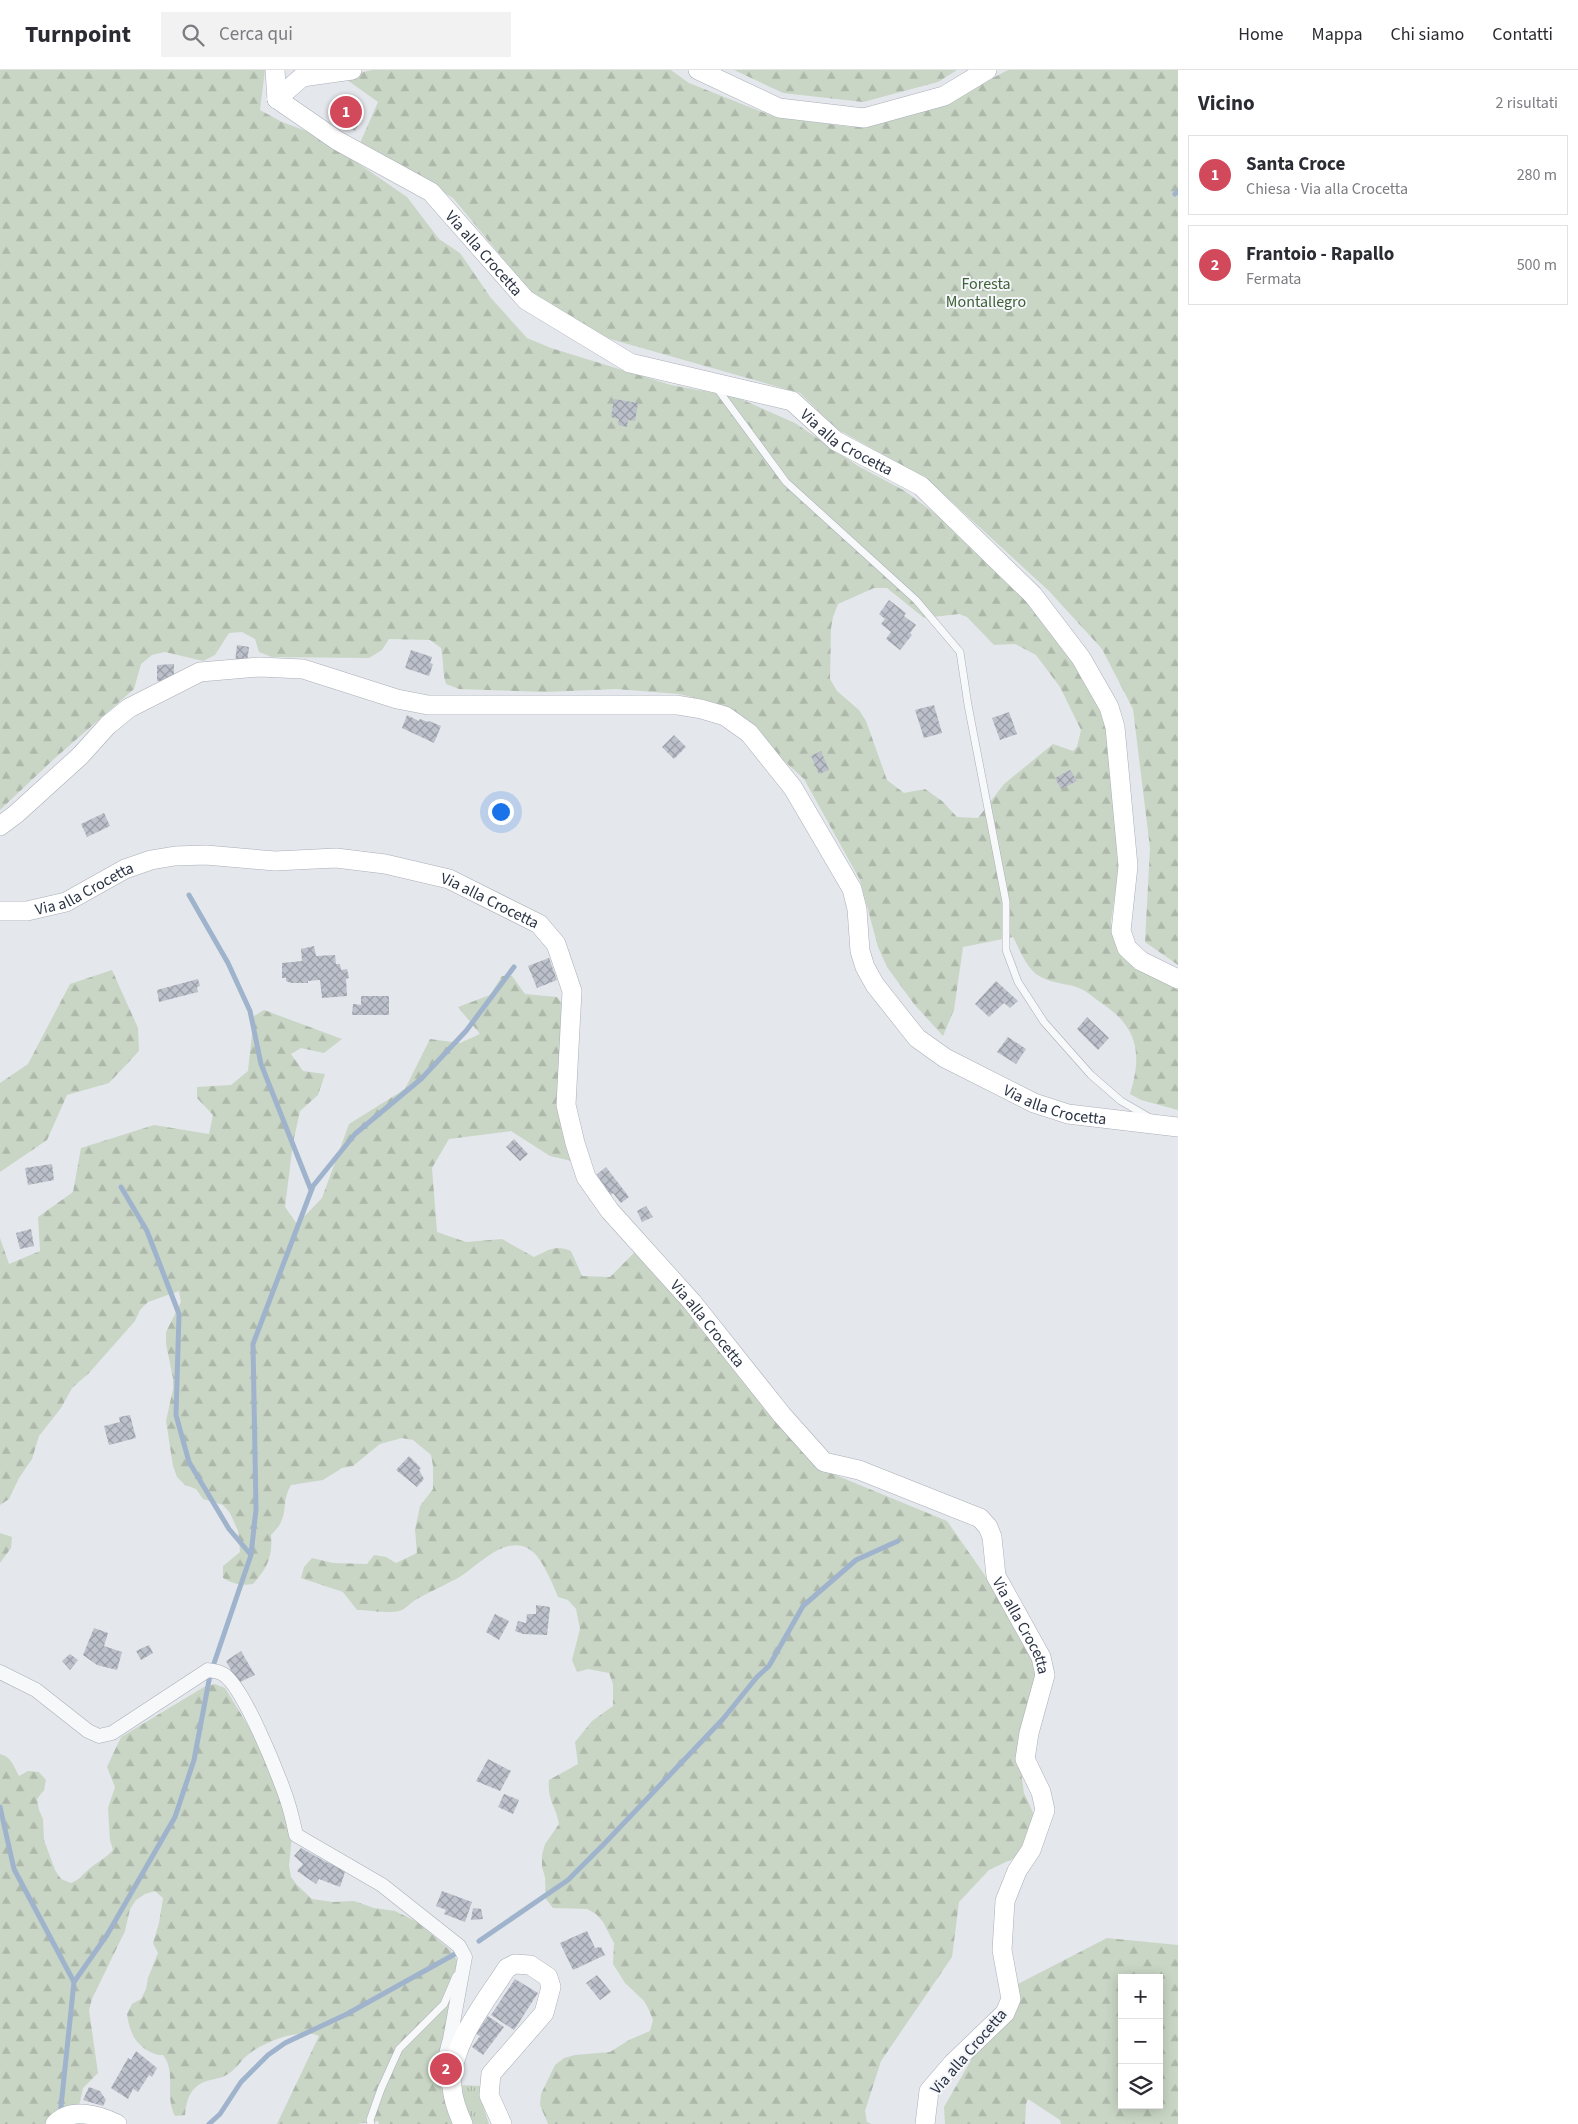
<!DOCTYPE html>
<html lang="it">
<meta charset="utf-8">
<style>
:root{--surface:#fff;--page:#f2f2f3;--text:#2b2b33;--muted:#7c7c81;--line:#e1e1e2;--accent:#d1495b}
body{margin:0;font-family:"Source Sans 3",sans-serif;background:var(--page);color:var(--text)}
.controls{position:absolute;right:15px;bottom:15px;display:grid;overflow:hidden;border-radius:0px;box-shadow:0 2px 12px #0003}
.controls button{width:45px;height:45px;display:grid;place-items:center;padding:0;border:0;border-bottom:1px solid var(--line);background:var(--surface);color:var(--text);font:25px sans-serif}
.you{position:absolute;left:500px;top:741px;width:18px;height:18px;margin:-12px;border:4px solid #fff;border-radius:50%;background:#1a73e8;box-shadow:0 0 0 8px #1a73e833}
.badge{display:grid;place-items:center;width:32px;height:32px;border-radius:50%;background:var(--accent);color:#fff;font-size:16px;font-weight:700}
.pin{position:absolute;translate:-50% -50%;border:2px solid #fff;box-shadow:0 1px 5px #0006}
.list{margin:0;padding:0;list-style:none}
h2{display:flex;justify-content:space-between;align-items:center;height:65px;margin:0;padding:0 20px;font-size:21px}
h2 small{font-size:16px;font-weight:400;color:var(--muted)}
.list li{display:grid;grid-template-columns:32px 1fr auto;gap:15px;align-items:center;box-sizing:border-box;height:80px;margin:0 10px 10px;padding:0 10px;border:1px solid var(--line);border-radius:0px}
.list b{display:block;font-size:19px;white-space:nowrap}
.list p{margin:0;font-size:16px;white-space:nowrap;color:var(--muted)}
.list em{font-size:16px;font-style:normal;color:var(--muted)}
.icon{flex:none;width:28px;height:28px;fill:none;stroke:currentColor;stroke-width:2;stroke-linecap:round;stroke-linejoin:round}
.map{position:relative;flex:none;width:1178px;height:2054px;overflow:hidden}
header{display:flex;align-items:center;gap:30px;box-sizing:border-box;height:70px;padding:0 25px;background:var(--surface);border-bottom:1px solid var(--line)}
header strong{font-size:24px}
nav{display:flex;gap:28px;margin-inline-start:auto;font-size:18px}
.search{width:350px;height:45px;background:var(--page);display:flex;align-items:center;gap:12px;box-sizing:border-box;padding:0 18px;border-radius:0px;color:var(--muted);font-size:19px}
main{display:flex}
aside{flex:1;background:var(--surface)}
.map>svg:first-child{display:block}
</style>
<header>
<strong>Turnpoint</strong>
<div class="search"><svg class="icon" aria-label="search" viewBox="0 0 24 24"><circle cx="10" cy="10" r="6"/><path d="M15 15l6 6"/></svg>Cerca qui</div>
<nav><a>Home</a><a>Mappa</a><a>Chi siamo</a><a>Contatti</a></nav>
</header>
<main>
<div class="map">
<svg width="1178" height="2054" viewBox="0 0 1178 2054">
<defs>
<pattern id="grass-tufts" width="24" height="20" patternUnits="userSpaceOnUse" patternTransform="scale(1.25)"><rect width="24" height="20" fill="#c9d6c5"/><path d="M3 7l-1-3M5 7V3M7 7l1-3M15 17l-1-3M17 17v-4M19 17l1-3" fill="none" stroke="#adb8ab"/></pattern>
<pattern id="forest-firs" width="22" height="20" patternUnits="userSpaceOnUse" patternTransform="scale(1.25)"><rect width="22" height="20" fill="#c9d6c5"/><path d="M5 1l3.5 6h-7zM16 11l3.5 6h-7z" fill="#adb8ab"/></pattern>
<pattern id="building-cross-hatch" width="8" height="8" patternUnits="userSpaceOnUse" patternTransform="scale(1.25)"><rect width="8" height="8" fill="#bbc0ca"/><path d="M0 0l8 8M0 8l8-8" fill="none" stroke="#989da6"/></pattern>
</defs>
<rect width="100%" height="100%" fill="#e4e7ec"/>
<!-- grass -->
<path fill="url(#grass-tufts)" d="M460,2015L480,2016L485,2042L489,2054H468Z"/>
<!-- forest -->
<path fill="url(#forest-firs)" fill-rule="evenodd" d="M0,0H265L260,40L282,52L317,65L407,127L439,169L460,183L491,228L527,268L551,278L671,315L736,327L795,353L858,396L905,421L969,469L1034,535L1068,581L1111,658L1115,757L1120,789L1111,852L1115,873L1127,890L1143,902L1178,920V1040L1141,1030L1130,1024C1143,982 1137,956 1100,932C1094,928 1088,922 1081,919C1069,913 1053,914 1041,907C1027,900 1020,880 1013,867L963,877L954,940L943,966L914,934L887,897L878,877L860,810L804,709L781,688L759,660L715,633L679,624L616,619L545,622L459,619L446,614C442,602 444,591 441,578L430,570L389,569L382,580L369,588L272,587L259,582L255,569L242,562L229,563L215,585L203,591L165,582L152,585L141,594L134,619L54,689L0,740ZM874,518H887L924,548L959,544L967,547L994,575L1015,574L1036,585L1060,617L1081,660L1077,677L1073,681L1053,674L1004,714L978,748L957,747L942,731L925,719L904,723L887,710L866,651L859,640L837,621L830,609L831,558L833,547L838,534Z
M372,0H671L689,13L775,47L852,57L940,36L1008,0H1178V895L1145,872L1150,778L1133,639L1102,579L1049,521L928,410L837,359L800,323L610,269L544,238L453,128L360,73L378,32L343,7Z
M734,0H957L938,12L863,32L783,23Z
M112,900L138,958L139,981L109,1013L67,1025L47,1070L0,1102V1013L28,994L70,914Z
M502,906H512L525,924L557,927L564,936L576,1092L550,1086L511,1061L449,1069L432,1098L437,1162L466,1172L502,1169L534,1187C548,1180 556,1174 571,1181L582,1206L610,1207L636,1181L730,1288L806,1386L833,1404L947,1451L1018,1553L1035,1592L1038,1613L1019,1687L1024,1723L1041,1760L1031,1780L989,1800L959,1832L952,1887L881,1991L865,2041L867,2052L872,2054H548L540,2035L541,2024L555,1995L564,1988L575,1985L610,1982L629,1970L650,1961L653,1950L649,1940L644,1931L625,1913L613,1894L614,1873L603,1852L596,1844L587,1839L553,1838L546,1829L545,1807L542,1797V1785L545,1774L559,1754C556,1736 547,1731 549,1710L578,1694L575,1672L592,1651L613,1636V1614L609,1603L588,1599L577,1602L572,1590L580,1559L576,1539L568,1530L558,1527C554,1516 541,1487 532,1481C506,1462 479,1496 458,1508C445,1515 431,1521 417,1529C411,1532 405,1540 399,1541C390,1544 369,1540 357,1540L343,1522L301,1508L304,1497L312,1488L333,1493L367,1494L374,1485L386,1487L396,1493L417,1483L415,1460L420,1436L433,1419V1396L431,1385L413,1370L402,1368L380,1374L353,1396L342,1398L323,1410L291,1415C279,1436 292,1444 271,1465C273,1487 267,1498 253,1514C241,1516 233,1514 223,1508V1496L240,1482L238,1461L230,1443L223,1435L203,1429L196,1419L185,1415L177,1407L173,1396L166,1351L173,1319V1308L166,1274V1262L181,1232L179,1221L148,1232L140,1240L135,1251L89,1303L72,1318L61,1338L39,1366L32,1389L19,1408L9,1429L0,1435V1168L9,1194L40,1181L38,1147L73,1122L81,1078L154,1055L209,1064L213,1045L197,1028V1017L231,1015L248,1001L254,946L264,940L342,969L324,983L301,978L291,984L303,1001L325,1004L318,1025L300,1041L293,1073L285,1137L297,1154L322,1128L349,1054L405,1019L430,969L460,973L480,964L458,937L490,925Z
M0,1463L12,1467L11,1478L0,1493Z
M215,1614L225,1618L252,1662L270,1703L292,1765L289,1796L291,1807L297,1815L312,1829L333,1832L354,1831L374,1838L395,1841L417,1852L450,1880L457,1890L439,2013L456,2054H379L378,2051L357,2054H277L319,1966C299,1958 267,1971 250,1983C242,1989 236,1999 228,2004C218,2011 205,2008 196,2017C188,2024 186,2034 185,2045L175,2046C164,2026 177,2003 163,1985C151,1986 136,1974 132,1963C129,1957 128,1950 127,1944L132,1934L141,1929L146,1919L148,1908L158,1883L153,1873L159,1853L163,1828L155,1821L145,1824L136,1830L130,1839L125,1861L92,1929L89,1940L98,2003L83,2018L79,2036L50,2054H0V1684C11,1686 14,1697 19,1706L28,1701L39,1702L46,1710L44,1720L37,1729L39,1740L43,1749L44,1770L55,1800L61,1809L71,1813C79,1810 81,1806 87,1801C95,1793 105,1789 113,1780L110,1770L108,1738L115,1717L107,1697L121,1667L204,1617Z
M1107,1868L1178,1875V2054H1061L1060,2050L1028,2029L1026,2034L1025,2054H945L944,2037L1014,1916ZM1122,1908H1159V2035H1122Z"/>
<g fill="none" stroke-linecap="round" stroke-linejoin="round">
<!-- stream -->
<path stroke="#9fb4cc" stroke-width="5" d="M1175,124L1178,121
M189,825L228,893L250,941L261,994L311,1120
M121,1117L147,1161L179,1244L176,1345L189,1392L229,1459L251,1485
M0,1737L14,1799L74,1912
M479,1871L568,1810L603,1775L723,1649L757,1607L769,1596L803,1536L856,1490L898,1471
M60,2046L74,1912L107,1865L175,1747L194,1690L210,1605L251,1485L256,1439L253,1274L313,1116L355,1064L421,1009L466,961L514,897
M209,2054L220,2044L241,2012L268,1985L285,1973L347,1944L455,1884"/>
</g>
<!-- building -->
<path fill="url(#building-cross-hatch)" d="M339,26L363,38L358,48L361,50L355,61L328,46Z
M614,329L638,333L635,351L628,350L627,357L618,355L619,349L611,347Z
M889,530L906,543L904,546L916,555L910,563L912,565L900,580L886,569L891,562L881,554L885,549L879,544Z
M237,575L249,577L247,593L235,592Z
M411,580L432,587L430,593L433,594L429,606L405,598Z
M174,594V610L157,611V595Z
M934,635L942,663L924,668L915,640Z
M1009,642L1017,664L1000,670L992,648Z
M407,645L419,651L420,649L428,652L429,651L441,656L434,673L402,658Z
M674,665L686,677L674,689L662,677Z
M821,681L829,700L819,704L811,686Z
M1070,700L1077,711L1061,719L1055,708Z
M104,743L110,756L87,767L81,754Z
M314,876L316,886L335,885L336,894H340L341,900L347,899L349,908L346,909L347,926L322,928L320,910L308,911V913H291L286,911V908H282V893L302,891L301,879Z
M549,888L557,910L537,918L528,896Z
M198,909L200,916L197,917L198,922L159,932L157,920Z
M996,911L1018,931L1010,938L1004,933L989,947L975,934Z
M361,926H389V945H352L353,934L361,935Z
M1087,947L1109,968L1098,980L1077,959Z
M1008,967L1026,979L1016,994L997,982Z
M514,1069L528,1084L520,1091L506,1077Z
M52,1094L54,1110L28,1115L25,1098Z
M606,1097L629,1127L621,1133L613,1123L609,1126L603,1118L605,1116L596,1105Z
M646,1136L653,1147L642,1152L637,1141Z
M31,1159L34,1176L20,1179L16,1163Z
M130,1345L136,1368L109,1375L104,1356L120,1352L119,1347Z
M409,1386L421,1398L419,1400L424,1409L417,1417L396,1400Z
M536,1535L550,1537L547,1565L523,1564L515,1561L518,1551L526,1553L527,1544H536Z
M495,1544L509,1551L499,1570L486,1562Z
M94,1558L108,1563L104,1576L122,1582L117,1600L97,1595L83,1585Z
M149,1575L153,1583L141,1590L136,1581Z
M241,1581L255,1605L238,1613L226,1591Z
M70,1584L78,1590L70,1600L62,1591Z
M488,1689L511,1701L500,1721L476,1711Z
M504,1724L519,1730L513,1744L498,1737Z
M301,1778L326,1792L346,1799L340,1817L319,1809L316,1814L297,1801L303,1794L294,1786Z
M442,1821L472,1832L465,1852L444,1844L446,1840L436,1836Z
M473,1838L481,1839L483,1849L471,1850Z
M587,1861L595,1878L601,1877L605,1885L573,1900L560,1873Z
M597,1905L611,1922L600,1930L586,1913Z
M515,1909L538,1923L514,1960L491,1945Z
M488,1946L504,1957L483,1985L472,1977L480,1966L476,1964Z
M136,1981L157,1998L152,2007L149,2005L138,2022L133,2019L128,2029L111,2018L128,1988L131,1990Z
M89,2017L100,2021L106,2030L103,2036L83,2030Z"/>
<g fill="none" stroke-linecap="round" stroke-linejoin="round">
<!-- lane casing -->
<g stroke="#a9aeb7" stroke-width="8">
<path id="lane" d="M716,317L786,412L916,530L960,582L968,635L1006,832V880L1018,912L1044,952L1091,1005L1121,1031L1152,1049
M371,2054L370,2050L381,2019L399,1979L444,1934L456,1906"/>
</g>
<!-- street casing -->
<g stroke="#a9aeb7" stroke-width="15">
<path id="street" d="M0,1602L36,1620L88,1661L99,1666L112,1663L208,1600C213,1601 218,1601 223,1604C243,1616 276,1699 285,1724C290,1737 293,1751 296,1765L382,1815L459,1876L465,1887L450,1969L441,2003L445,2011L452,2016"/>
</g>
<!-- secondary casing -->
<g stroke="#a9aeb7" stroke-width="20">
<g id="secondary">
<path d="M275,0L277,29"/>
<path d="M698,0L779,38L864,48L944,26L987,0"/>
<path id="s1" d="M277,29L338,71L431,122L526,230L630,293L792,331L836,371L921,416L1033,525L1081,588L1109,637L1115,657L1128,796L1121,861L1127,878L1141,891L1178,909"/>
<path d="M277,29L302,7L352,0"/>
<path id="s2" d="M0,756L16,744L80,686L108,655L129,638L200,602L259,597L303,599L397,629L428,635H677L701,639L725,646L749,663L793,718L852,819L857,839L860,881L865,897L875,915L917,968L945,988L1034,1033L1068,1044L1178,1057"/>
<path id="s3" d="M0,841H27L66,832L125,799L151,790L175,786L206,785L275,791L336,788L385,794L449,809L539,854L556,874L572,921L566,1035L575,1073L586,1107L610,1141L692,1232L782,1345L824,1392L859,1400L980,1448L988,1457L992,1467L996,1506L1041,1587L1045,1605L1029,1663L1025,1689L1041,1722L1045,1740L1031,1780L1017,1801L1005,1831L1002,1880L1011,1929L1005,1943L953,1993L929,2021L925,2054"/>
<path d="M55,2054C71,2037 98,2045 117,2054"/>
<path d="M463,2054C458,2043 453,2029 452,2017C449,1975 486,1931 507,1898L515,1894L530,1895L548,1907L551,1917L544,1943L491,2004L489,2025L502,2054"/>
</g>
</g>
<!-- lane -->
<use href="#lane" stroke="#f7f8fa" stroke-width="7"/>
<!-- street -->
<use href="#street" stroke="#f7f8fa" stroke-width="14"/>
<!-- secondary -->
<use href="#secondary" stroke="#fff" stroke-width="19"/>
</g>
<g text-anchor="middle" stroke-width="4" stroke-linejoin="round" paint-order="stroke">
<!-- street labels -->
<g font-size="16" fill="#2b3445" stroke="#f4f6f9">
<text dy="6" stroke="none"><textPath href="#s1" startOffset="261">Via alla Crocetta</textPath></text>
<text dy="6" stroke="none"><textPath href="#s1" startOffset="681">Via alla Crocetta</textPath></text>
<text dy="6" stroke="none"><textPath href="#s3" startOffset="89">Via alla Crocetta</textPath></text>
<text dy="6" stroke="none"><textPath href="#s3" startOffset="509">Via alla Crocetta</textPath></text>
<text dy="6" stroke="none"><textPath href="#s2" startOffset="1326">Via alla Crocetta</textPath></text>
<text dy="6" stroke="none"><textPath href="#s3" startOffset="1019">Via alla Crocetta</textPath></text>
<text dy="6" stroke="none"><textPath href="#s3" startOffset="1484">Via alla Crocetta</textPath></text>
<text transform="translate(968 1981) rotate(-49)" y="6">Via alla Crocetta</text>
</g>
<!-- park labels -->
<g font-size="16" fill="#3f6138" stroke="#f4f6f9">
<text x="986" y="219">Foresta<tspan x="986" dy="18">Montallegro</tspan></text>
</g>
</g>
</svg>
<div class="controls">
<button>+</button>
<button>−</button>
<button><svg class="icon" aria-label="layers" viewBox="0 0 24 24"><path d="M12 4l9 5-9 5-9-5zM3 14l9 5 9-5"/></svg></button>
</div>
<div class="you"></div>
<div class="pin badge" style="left:346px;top:42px">1</div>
<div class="pin badge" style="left:446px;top:1999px">2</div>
</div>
<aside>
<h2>Vicino<small>2 risultati</small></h2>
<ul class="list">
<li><span class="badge">1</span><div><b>Santa Croce</b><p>Chiesa · Via alla Crocetta</p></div><em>280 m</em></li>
<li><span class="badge">2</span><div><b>Frantoio - Rapallo</b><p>Fermata</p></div><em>500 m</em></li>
</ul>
</aside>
</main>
